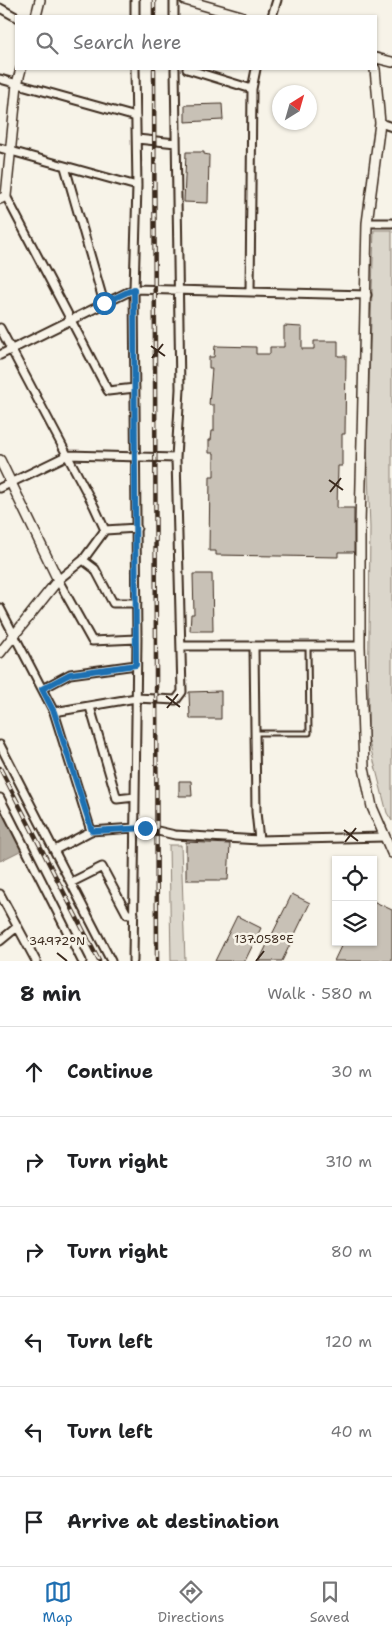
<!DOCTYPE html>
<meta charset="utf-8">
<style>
:root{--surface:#fff;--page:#f2f2f2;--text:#202124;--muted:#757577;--line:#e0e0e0;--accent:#1f6fb2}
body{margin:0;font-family:"Shantell Sans",sans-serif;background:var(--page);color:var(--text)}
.controls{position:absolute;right:15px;bottom:15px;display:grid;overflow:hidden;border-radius:0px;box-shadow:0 1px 4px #0004}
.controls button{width:45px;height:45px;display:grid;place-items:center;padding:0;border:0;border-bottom:1px solid var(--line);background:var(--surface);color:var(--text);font:25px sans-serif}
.compass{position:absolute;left:272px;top:85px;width:45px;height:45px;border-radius:50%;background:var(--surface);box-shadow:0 1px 4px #0004;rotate:37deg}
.stop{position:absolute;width:15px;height:15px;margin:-11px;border:4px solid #1f6fb2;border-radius:50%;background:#fff}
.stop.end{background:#1f6fb2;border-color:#fff;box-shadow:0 1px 5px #0008}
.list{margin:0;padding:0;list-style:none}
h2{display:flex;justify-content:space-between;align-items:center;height:65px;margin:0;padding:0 20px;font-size:21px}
h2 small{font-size:16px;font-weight:400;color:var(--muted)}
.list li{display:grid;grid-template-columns:32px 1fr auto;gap:15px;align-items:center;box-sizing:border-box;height:90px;padding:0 20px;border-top:1px solid var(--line)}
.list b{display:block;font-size:19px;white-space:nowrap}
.list em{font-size:16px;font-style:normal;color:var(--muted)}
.icon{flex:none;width:28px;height:28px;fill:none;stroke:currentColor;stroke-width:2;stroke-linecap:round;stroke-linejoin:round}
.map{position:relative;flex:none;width:392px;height:961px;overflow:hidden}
.search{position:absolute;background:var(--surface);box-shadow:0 1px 4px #0004;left:15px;right:15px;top:15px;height:55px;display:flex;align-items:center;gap:12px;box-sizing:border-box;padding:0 18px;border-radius:0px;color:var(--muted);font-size:19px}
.sheet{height:605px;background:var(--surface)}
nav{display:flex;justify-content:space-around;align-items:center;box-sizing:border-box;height:70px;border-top:1px solid var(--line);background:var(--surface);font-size:14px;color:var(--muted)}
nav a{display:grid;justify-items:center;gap:2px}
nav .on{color:var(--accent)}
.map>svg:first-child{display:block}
</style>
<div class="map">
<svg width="392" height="961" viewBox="0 0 392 961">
<rect width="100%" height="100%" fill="#f7f3e8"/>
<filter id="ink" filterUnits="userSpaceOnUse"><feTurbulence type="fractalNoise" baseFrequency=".02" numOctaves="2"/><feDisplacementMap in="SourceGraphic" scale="10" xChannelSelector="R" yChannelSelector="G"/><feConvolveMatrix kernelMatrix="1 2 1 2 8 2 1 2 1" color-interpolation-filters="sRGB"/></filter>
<g filter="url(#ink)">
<!-- green -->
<path fill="#dbd6cb" stroke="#8b8074" d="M374,230H392V821L387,813L368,738L370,528L367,443Z
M169,845H181L185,961H171Z"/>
<!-- water -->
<path fill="#b4aca0" stroke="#84786c" d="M0,808L22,850L0,861Z"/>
<!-- building -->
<path fill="#c8c1b6" stroke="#3b2a1e" d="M222,104L223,120L185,122V105Z
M186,152H204V154L209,155L208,203L184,202Z
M284,326L302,327V349H314V341H338V356H346L345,434H342V466H338L337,508H354V552H338V557L216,555V551H209L210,476H214V453H209V440H211L212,431H214V405H209L212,368H209V357H214L215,346L256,347V354H270V347H284Z
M193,574H212L213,631H190L191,614H194Z
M221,691V719H190L189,692Z
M179,781H191L192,796H179Z
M186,842L230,844L228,880H186Z
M292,894L310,903L282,961H259Z
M373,901L392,910V961H334L343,942H373Z
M237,916L261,928L245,961H215Z"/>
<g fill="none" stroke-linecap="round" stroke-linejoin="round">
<!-- service casing -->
<g stroke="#3b2a1e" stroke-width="7">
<path id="service" d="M256,733H309L308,647"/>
</g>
<!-- minor casing -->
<g stroke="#3b2a1e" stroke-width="11">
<path id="minor" d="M174,0V16
M0,8L16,17
M135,16V0
M272,16L277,0
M187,69L252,89
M0,79L136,117
M380,123L392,127
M137,139L176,143
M0,148L137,186
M65,167L104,303
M6,196L108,391L135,388
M367,223H392
M250,292L252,89L256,69
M0,328L94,506L105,530
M0,355L134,289L367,295
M0,488L68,455L176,458
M105,530L83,560L58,580L92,641L137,639
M105,530L137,528
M83,560L95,569L113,603H137
M0,608L54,712L91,831
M181,646H360
M254,647L256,812L259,840
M42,689L70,674L136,665
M90,707L117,799L135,797
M54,712L136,698L176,700L182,692L176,458L180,389L175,69
M0,745L111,961
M0,798L82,961
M55,850L91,831L134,828H145L175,835L259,840L384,837
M72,882L102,867L127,914H134
M0,894L36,961
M0,941L17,927
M133,961L137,639L134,289L137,186L135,69"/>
</g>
<!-- tertiary casing -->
<g stroke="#3b2a1e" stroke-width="12">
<path id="tertiary" d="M185,0L241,16
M36,16L40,0
M376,58L392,62
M375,69L380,123L367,223L360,526V646L364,768L372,807L392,853
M0,199L6,196L17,84L21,69
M0,460L58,580L0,653"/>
</g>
<!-- service -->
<use href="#service" stroke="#f7f3e8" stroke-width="3"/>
<!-- minor -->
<use href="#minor" stroke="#f7f3e8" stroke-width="7"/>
<!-- tertiary -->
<use href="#tertiary" stroke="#f7f3e8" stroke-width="9"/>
<!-- rail casing -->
<g stroke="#3b2a1e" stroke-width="4.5">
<path id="rail" d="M154,0V16
M154,69L157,961
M0,768L99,961"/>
</g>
<!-- rail -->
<use href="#rail" stroke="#f7f3e8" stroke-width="2.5" stroke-dasharray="8" stroke-linecap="butt"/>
</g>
</g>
<g fill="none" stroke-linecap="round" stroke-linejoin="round" filter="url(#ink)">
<!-- route -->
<path stroke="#1f6fb2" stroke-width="6" d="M104,303L134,289L136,665L70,674L42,689L54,712L92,831L145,828"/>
</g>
<!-- ticks -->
<path fill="none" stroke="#3b2a1e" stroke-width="2" d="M151,346L165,356M152,358L163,344M329,480L343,490M330,492L341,478M166,696L180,707M167,708L178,694M344,830L358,841M345,842L356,828M57,953L67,961M256,961L264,951"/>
<g font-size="12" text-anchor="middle" fill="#3b2a1e" stroke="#f7f3e8" stroke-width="5" stroke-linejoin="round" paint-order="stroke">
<text x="264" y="943">137.058°E</text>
<text x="57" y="945">34.972°N</text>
</g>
</svg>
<div class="controls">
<button><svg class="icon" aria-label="locate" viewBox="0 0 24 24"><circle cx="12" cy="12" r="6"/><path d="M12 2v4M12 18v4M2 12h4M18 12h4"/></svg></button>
<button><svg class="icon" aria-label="layers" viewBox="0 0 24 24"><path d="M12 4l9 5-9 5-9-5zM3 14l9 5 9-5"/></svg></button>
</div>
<svg class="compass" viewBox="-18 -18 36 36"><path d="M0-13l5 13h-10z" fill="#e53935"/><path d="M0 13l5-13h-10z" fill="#757577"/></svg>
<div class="stop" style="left:104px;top:303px"></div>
<div class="stop end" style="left:145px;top:828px"></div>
<div class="search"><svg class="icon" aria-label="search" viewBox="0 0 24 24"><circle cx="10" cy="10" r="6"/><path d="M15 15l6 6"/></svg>Search here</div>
</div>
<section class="sheet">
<h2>8 min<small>Walk · 580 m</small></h2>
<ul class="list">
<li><svg class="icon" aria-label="ahead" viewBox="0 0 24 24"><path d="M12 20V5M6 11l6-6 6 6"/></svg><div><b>Continue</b></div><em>30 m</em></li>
<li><svg class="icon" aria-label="right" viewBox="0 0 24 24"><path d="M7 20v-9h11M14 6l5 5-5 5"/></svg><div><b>Turn right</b></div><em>310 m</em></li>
<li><svg class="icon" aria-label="right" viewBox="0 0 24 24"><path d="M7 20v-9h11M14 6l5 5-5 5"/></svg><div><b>Turn right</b></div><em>80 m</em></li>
<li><svg class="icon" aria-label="left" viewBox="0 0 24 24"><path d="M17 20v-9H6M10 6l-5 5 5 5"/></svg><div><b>Turn left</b></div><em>120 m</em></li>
<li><svg class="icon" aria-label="left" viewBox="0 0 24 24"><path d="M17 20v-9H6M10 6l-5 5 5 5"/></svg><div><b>Turn left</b></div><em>40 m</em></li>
<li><svg class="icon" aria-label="arrive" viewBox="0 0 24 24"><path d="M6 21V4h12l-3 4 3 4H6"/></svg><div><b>Arrive at destination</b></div></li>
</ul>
</section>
<nav>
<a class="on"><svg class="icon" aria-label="map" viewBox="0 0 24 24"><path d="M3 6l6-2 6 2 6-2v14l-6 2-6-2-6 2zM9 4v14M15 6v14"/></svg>Map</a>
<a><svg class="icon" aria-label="directions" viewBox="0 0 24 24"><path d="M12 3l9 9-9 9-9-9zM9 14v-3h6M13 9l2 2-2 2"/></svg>Directions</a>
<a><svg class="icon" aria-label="saved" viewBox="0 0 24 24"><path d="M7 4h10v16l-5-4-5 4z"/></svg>Saved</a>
</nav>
